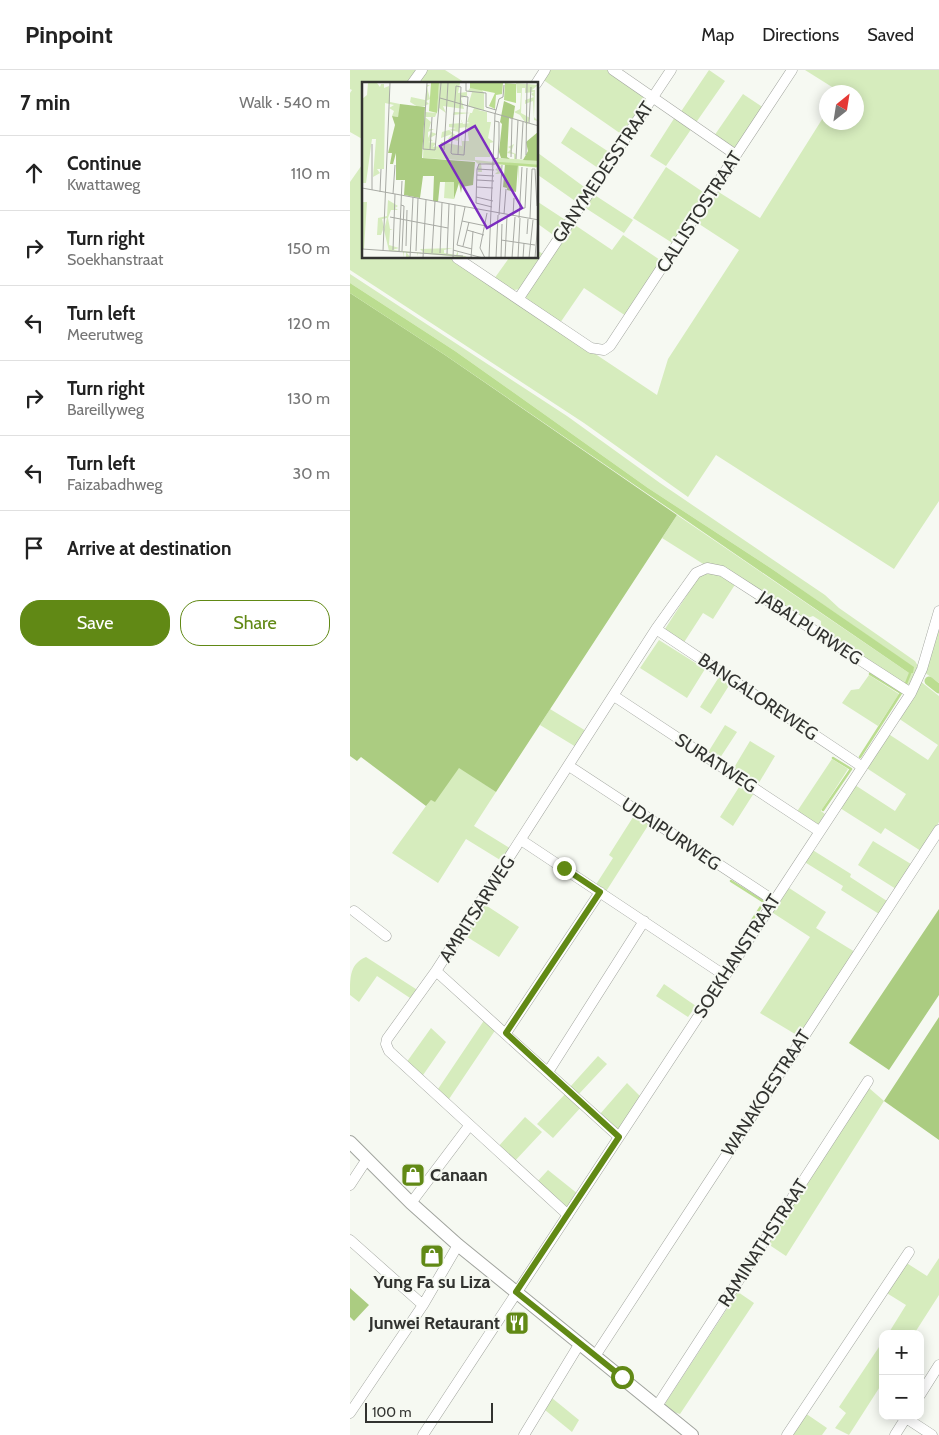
<!DOCTYPE html>
<meta charset="utf-8">
<style>
:root{--surface:#fff;--page:#f6f6f6;--text:#222;--muted:#767676;--line:#e0e0e0;--accent:#618915}
body{margin:0;font-family:Cabin,sans-serif;background:var(--page);color:var(--text)}
.controls{position:absolute;right:15px;bottom:15px;display:grid;overflow:hidden;border-radius:10px;box-shadow:0 2px 12px #0003}
.controls button{width:45px;height:45px;display:grid;place-items:center;padding:0;border:0;border-bottom:1px solid var(--line);background:var(--surface);color:var(--text);font:25px sans-serif}
.compass{position:absolute;left:469px;top:15px;width:45px;height:45px;border-radius:50%;background:var(--surface);box-shadow:0 2px 12px #0003;rotate:30deg}
.scale{position:absolute;left:15px;bottom:12px;width:128px;box-sizing:border-box;padding-left:5px;border:2px solid #323330;border-top:0;font-size:14px;line-height:18px;white-space:nowrap;color:#323330;-webkit-text-stroke:4px #f6f9f2;paint-order:stroke}
.stop{position:absolute;width:15px;height:15px;margin:-11px;border:4px solid #618915;border-radius:50%;background:#fff}
.stop.end{background:#618915;border-color:#fff;box-shadow:0 1px 5px #0008}
.list{margin:0;padding:0;list-style:none}
h2{display:flex;justify-content:space-between;align-items:center;height:65px;margin:0;padding:0 20px;font-size:21px}
h2 small{font-size:16px;font-weight:400;color:var(--muted)}
.list li{display:grid;grid-template-columns:32px 1fr auto;gap:15px;align-items:center;box-sizing:border-box;height:75px;padding:0 20px;border-top:1px solid var(--line)}
.list b{display:block;font-size:19px;white-space:nowrap}
.list p{margin:0;font-size:16px;white-space:nowrap;color:var(--muted)}
.list em{font-size:16px;font-style:normal;color:var(--muted)}
.actions{display:flex;gap:10px;padding:15px 20px}
.actions a{flex:1;padding:11px 0;border:1px solid var(--accent);border-radius:20px;text-align:center;font-size:18px;color:var(--accent)}
.actions .main{background:var(--accent);color:#fff}
.icon{flex:none;width:28px;height:28px;fill:none;stroke:currentColor;stroke-width:2;stroke-linecap:round;stroke-linejoin:round}
.map{position:relative;flex:none;width:589px;height:1365px;overflow:hidden}
header{display:flex;align-items:center;gap:30px;box-sizing:border-box;height:70px;padding:0 25px;background:var(--surface);border-bottom:1px solid var(--line)}
header strong{font-size:24px}
nav{display:flex;gap:28px;margin-inline-start:auto;font-size:18px}
main{display:flex}
aside{flex:1;background:var(--surface)}
.map>svg:first-child{display:block}
</style>
<header>
<strong>Pinpoint</strong>
<nav><a>Map</a><a>Directions</a><a>Saved</a></nav>
</header>
<main>
<aside>
<h2>7 min<small>Walk · 540 m</small></h2>
<ul class="list">
<li><svg class="icon" aria-label="ahead" viewBox="0 0 24 24"><path d="M12 20V5M6 11l6-6 6 6"/></svg><div><b>Continue</b><p>Kwattaweg</p></div><em>110 m</em></li>
<li><svg class="icon" aria-label="right" viewBox="0 0 24 24"><path d="M7 20v-9h11M14 6l5 5-5 5"/></svg><div><b>Turn right</b><p>Soekhanstraat</p></div><em>150 m</em></li>
<li><svg class="icon" aria-label="left" viewBox="0 0 24 24"><path d="M17 20v-9H6M10 6l-5 5 5 5"/></svg><div><b>Turn left</b><p>Meerutweg</p></div><em>120 m</em></li>
<li><svg class="icon" aria-label="right" viewBox="0 0 24 24"><path d="M7 20v-9h11M14 6l5 5-5 5"/></svg><div><b>Turn right</b><p>Bareillyweg</p></div><em>130 m</em></li>
<li><svg class="icon" aria-label="left" viewBox="0 0 24 24"><path d="M17 20v-9H6M10 6l-5 5 5 5"/></svg><div><b>Turn left</b><p>Faizabadhweg</p></div><em>30 m</em></li>
<li><svg class="icon" aria-label="arrive" viewBox="0 0 24 24"><path d="M6 21V4h12l-3 4 3 4H6"/></svg><div><b>Arrive at destination</b></div></li>
</ul>
<div class="actions"><a class="main">Save</a><a>Share</a></div>
</aside>
<div class="map">
<svg width="589" height="1365" viewBox="0 0 589 1365">
<rect width="100%" height="100%" fill="#f6f9f2"/>
<!-- green -->
<path fill="#d6ecbd" d="M0,0H67L58,14H14V70L0,62V23L2,20L0,19Z
M77,0H95L117,14H68Z
M198,0H257L295,26L297,31L274,66L192,9Z
M359,0L375,11L345,54L330,43Z
M455,0H589V431L544,499L366,385L338,427L234,353L0,200V112L14,92V188H101L307,325L318,289L389,180L346,152L367,121L410,148L476,43L477,52H507V22H490Z
M393,24L414,38L387,77L384,78L364,66Z
M325,47L342,58L316,96L300,86Z
M221,57L262,84L251,100L211,73Z
M188,83L237,119L228,133L188,105Z
M316,97L356,124L324,174L283,148Z
M243,124L283,150L274,163L234,137Z
M188,132L217,151L206,167L188,154Z
M222,153L262,180L273,165L313,192L276,246L234,218L210,253L178,231L175,225Z
M188,181L195,185L171,219L164,220L144,209L159,188H188Z
M0,204L217,346L310,413L475,525L489,538L565,591L568,596L559,616L471,559V551L463,546L455,549L358,497L312,468L327,445L559,603H563V597L422,499L298,418L105,281L0,213Z
M356,501L367,502L386,513L363,549L353,543L331,577L313,562L348,508Z
M589,557V613L574,602Z
M309,570L355,599L337,628L290,598Z
M519,605L549,624L528,656L492,633L501,620L509,619Z
M369,607L380,614L361,644L350,637Z
M570,611L589,626V752L571,781L535,758L531,764L490,738L505,715L545,741L556,724L515,697L537,663L578,690L588,675L548,648Z
M200,639L241,664L231,680L190,655Z
M375,655L387,662L368,691L357,684Z
M400,671L425,686L407,716L382,701Z
M482,689L498,699L471,741L475,744L468,755L446,743Z
M109,697L146,722L124,756L163,780L155,793L116,769L88,813L42,783L76,736L81,730L85,731Z
M391,714L404,723L383,756L370,747Z
M285,744L299,754L255,823L245,816L263,788L259,785Z
M523,771L561,794L546,819L508,795Z
M461,779L501,804L500,807L537,831L529,844L491,820L493,816L453,791Z
M436,816L476,842L466,858L505,882L450,967L410,943L460,867L420,841Z
M134,834L169,857L149,887L114,865Z
M16,887L69,921L63,930L27,906L9,932L0,925C0,906 0,894 16,887Z
M314,914L346,936L338,947L306,926Z
M135,949L146,959L97,1032L86,1022Z
M81,958L96,972L71,1008L56,993Z
M248,986L257,994L228,1025L220,1017Z
M277,1013L291,1027L269,1059H266L250,1044Z
M519,1018L534,1031L436,1186L418,1174Z
M217,1022L232,1036L203,1068L187,1054Z
M175,1047L192,1062L163,1093L147,1078Z
M198,1100L228,1124L218,1138L186,1113Z
M589,1188V1225L564,1264H538L556,1235L535,1222L555,1192L577,1206Z
M388,1222L404,1233L330,1344L320,1341L315,1335L316,1332Z
M533,1271V1312L499,1365L485,1358L496,1343L489,1337Z
M202,1328L229,1350L222,1362L195,1340Z
M455,1343L477,1358L472,1365H441Z"/>
<!-- forest -->
<path fill="#abcc81" d="M0,223L95,285L327,445L146,722L109,698L85,732L81,730L76,736L11,687L7,691L0,686Z
M589,839V925L539,1000L499,973Z
M589,947V1070L534,1031Z
M0,1218L19,1235L4,1251L0,1247Z"/>
<!-- water -->
<path fill="#bbdd90" d="M0,213L105,281L298,418L422,499L564,597L563,603H559L95,285L0,223Z"/>
<g fill="none" stroke-linecap="round" stroke-linejoin="round">
<!-- stream -->
<path stroke="#bbdd90" stroke-width="2.5" d="M555,616L561,601
M510,687L551,623L520,604
M473,740L501,699L483,688
M381,811L414,832L388,872"/>
<!-- canal -->
<path stroke="#bbdd90" stroke-width="9" d="M579,611L589,619"/>
<!-- minor casing -->
<g stroke="#a1a49e" stroke-width="11">
<path id="minor" d="M263,0L386,85
M62,14L72,0
M186,14L195,0
M107,188L241,278L254,280L260,276L442,0
M169,228L321,0
M306,559L511,696
M264,626L469,761
M219,696L423,830
M171,770L374,905
M4,841L36,866
M86,901L269,1067
M156,963L250,822
M198,1002L294,851
M0,1115L17,1089
M61,1133L119,1056
M218,1145L39,981L36,974L37,969L86,901L306,559L346,503L357,498L372,501L561,623
M0,1170L73,1235
M245,1286L589,760
M570,1325L589,1295
M307,1336L518,1011
M0,1343L73,1235L108,1175
M556,1348L582,1365
M73,1365L561,623L572,599L589,541
M174,1365L230,1273
M437,1365L559,1182
M545,1365L557,1346"/>
</g>
<!-- major casing -->
<g stroke="#a1a49e" stroke-width="14">
<path id="major" d="M0,1072L61,1133L108,1175L342,1365"/>
</g>
<!-- minor -->
<use href="#minor" stroke="#fff" stroke-width="10"/>
<!-- major -->
<use href="#major" stroke="#fff" stroke-width="12"/>
</g>
<g fill="none" stroke-linecap="round" stroke-linejoin="round">
<!-- route -->
<path stroke="#618915" stroke-width="6" d="M214,798L250,822L156,963L269,1067L166,1222L272,1307"/>
</g>
<!-- icons -->
<defs>
<g id="shop-square" transform="scale(1.25)"><rect x="-9" y="-9" width="18" height="18" rx="4" fill="#618915" stroke="#f6f9f2"/><path d="M-5-2.5h2.3a2.7 3.5 0 0 1 5.4 0H5L5.5 6h-11ZM-1.5-2.5h3a1.5 2.3 0 0 0-3 0Z" fill="#fff"/></g>
<g id="restaurant-square" transform="scale(1.25)"><rect x="-9" y="-9" width="18" height="18" rx="4" fill="#618915" stroke="#f6f9f2"/><path d="M-5-6h1v4h1v-4h1v4h1v-4h1v5L-1.5 .5V6h-2V.5L-5-1ZM5-6V6H3V1.5H1.5Q1.5-4 5-6Z" fill="#fff"/></g>
</defs>
<g fill-rule="evenodd">
<use href="#shop-square" x="63" y="1105"/>
<use href="#shop-square" x="82" y="1186"/>
<use href="#restaurant-square" x="167" y="1253"/>
</g>
<g text-anchor="middle" stroke-width="4" stroke-linejoin="round" paint-order="stroke">
<!-- street labels -->
<g font-size="18" fill="#323330" stroke="#f6f9f2">
<text transform="translate(253 102) rotate(-56)" y="6">GANYMEDESSTRAAT</text>
<text transform="translate(349 142) rotate(-57)" y="6">CALLISTOSTRAAT</text>
<text transform="translate(460 558) rotate(33)" y="6">JABALPURWEG</text>
<text transform="translate(408 627) rotate(34)" y="6">BANGALOREWEG</text>
<text transform="translate(366 693) rotate(33)" y="6">SURATWEG</text>
<text transform="translate(321 764) rotate(34)" y="6">UDAIPURWEG</text>
<text transform="translate(127 839) rotate(-57)" y="6">AMRITSARWEG</text>
<text transform="translate(387 886) rotate(-57)" y="6">SOEKHANSTRAAT</text>
<text transform="translate(416 1023) rotate(-57)" y="6">WANAKOESTRAAT</text>
<text transform="translate(413 1173) rotate(-57)" y="6">RAMINATHSTRAAT</text>
</g>
<!-- poi labels -->
<g font-size="18" font-weight="bold" fill="#323330" stroke="#f6f9f2" text-anchor="start">
<text x="80" y="1111">Canaan</text>
<text x="82" y="1218" text-anchor="middle">Yung Fa su Liza</text>
<text x="150" y="1259" text-anchor="end">Junwei Retaurant</text>
</g>
</g>
<!-- overview -->
<g transform="translate(12 12)">
<rect width="176" height="176" fill="#f6f9f2"/>
<path d="M6,1H15L18,5L19,2H22V6L27,4L28,20L38,22V28L36,35L30,34L32,29L27,26L32,23L23,21L22,87H15L18,91L11,95L14,57H10L4,101H1L0,86V17L5,13ZM77,1H98L96,11L105,10V14L99,16L102,27L81,24L84,31L77,26L73,35H63L69,40L67,47H72L66,50V56L69,50L75,52L68,56L71,59L66,60L74,61L71,65L78,64L79,60L100,64L99,52L100,59H107L105,45L97,46V50L87,48L97,56V59L86,57L90,52L79,56L80,50L94,46L87,45V42L100,41L98,35L101,42L108,41L105,40L108,31L91,33L92,30L110,31L112,26L106,24L110,10L106,9L108,6L119,7L122,11V28H116L125,30V40H129L126,56L132,60L128,61V75H113V78L132,80L136,76L152,77V72L145,71L149,67L146,65L152,62L149,70L154,72V77L176,79V84H171L176,86L157,83L156,105V83L135,81L139,84V91L136,92H133L136,89L133,88L136,85L133,82L129,85L130,83L119,81L120,90H116V82L113,79L61,76L63,24L56,25L48,20L49,15L63,18L65,3H68L65,5L68,17L64,19L67,22L64,23L63,30L75,31ZM154,1L176,3L170,8H173L172,35L176,39L172,38L171,19L163,22V18L172,15L169,12L172,10L163,11V6H160L159,31L168,36L165,43L158,33L152,30L158,27L159,11H155ZM83,100H92V117L82,116ZM26,118L36,124L33,126L36,128H29L26,136L28,147H31L28,148L27,163L37,166L30,168L62,171L58,167L91,166L82,168V171L94,173L96,169V173L103,174L106,176L56,171L55,174V171H45L48,175L44,176V170H42L41,176V170L27,169L22,148L25,136L20,137L22,145L19,153H15L16,136L25,134ZM0,120H5L2,167H0Z" fill="#d6ecbd"/>
<path d="M142,19L153,24L151,37L147,36L145,75L148,77L139,76L137,70L140,42L138,40ZM38,22L63,25L60,76L113,80L111,103L100,105L99,111L97,101L92,117V100H78L76,120L71,119L72,94H61L58,116L42,113L43,98H34V71L31,82H28L30,71H26L33,43L30,34L36,35ZM176,50V79L161,78L166,69L164,60ZM143,82L156,83L154,110L145,108L146,95L145,106L141,105Z" fill="#abcc81"/>
<path d="M69,1H77L75,31L67,29ZM108,1H141L140,12L134,13L133,27L127,24L133,11L108,6ZM143,1L154,2V21L142,18Z" fill="#bbdd90"/>
<path fill="none" stroke="#bbdd90" stroke-width="2.5" d="M134,81L177,84"/>
<path fill="none" stroke="#a8aaa4" stroke-width="1" d="M65,1L61,67L73,68L79,1M104,1V9L124,11V25L134,28M78,16L177,44M167,41L169,5M68,68L70,35M82,68L86,1M96,72L99,5L94,4L89,71L90,72L102,73L106,15L99,14M164,73L165,1M149,75L150,37M132,77L136,76L137,58V40L133,39M154,77L156,38M159,77L161,40M115,87L132,88M170,87H173L175,124M115,93L132,94M115,98L132,99M115,105L131,106M0,106L177,138M10,108V62M18,110L19,87M31,112L33,83M114,115L131,119M39,123L42,124L40,169M130,125L114,121L115,87L117,82H133M158,126H163L165,86M142,132L144,107M137,133L140,83M151,134L152,116M28,135L86,146M157,136L160,85M168,136L170,87M100,139L124,144M105,148L122,153M165,152L166,137M139,158L173,163M95,163L103,125M95,163L110,167M44,164L45,128M101,164L107,140M0,167L101,174M31,168L33,112M91,168L121,176M21,169L28,1M54,169L56,116M37,170L40,99M70,171L73,119M78,171L80,121M85,172L87,122M48,176L51,115M61,176L64,118M91,176L93,123M109,176L111,149M123,176L118,166L125,131M127,176L133,32L137,17L141,15L142,3M134,176L136,133M139,176L140,142M143,176L145,134M150,176L153,135M156,176L158,136M161,176L162,161M167,176L171,138M173,176L176,138"/>
<path fill="#7b2cbf" fill-opacity="0.15" stroke="#7b2cbf" stroke-width="2.5" d="M113,44L160,126L125,146L78,64Z"/>
<rect width="176" height="176" fill="none" stroke="#323330" stroke-width="2.5"/>
</g>
</svg>
<div class="controls">
<button>+</button>
<button>−</button>
</div>
<svg class="compass" viewBox="-18 -18 36 36"><path d="M0-13l5 13h-10z" fill="#e53935"/><path d="M0 13l5-13h-10z" fill="#767676"/></svg>
<div class="scale">100 m</div>
<div class="stop" style="left:272px;top:1307px"></div>
<div class="stop end" style="left:214px;top:798px"></div>
</div>
</main>
